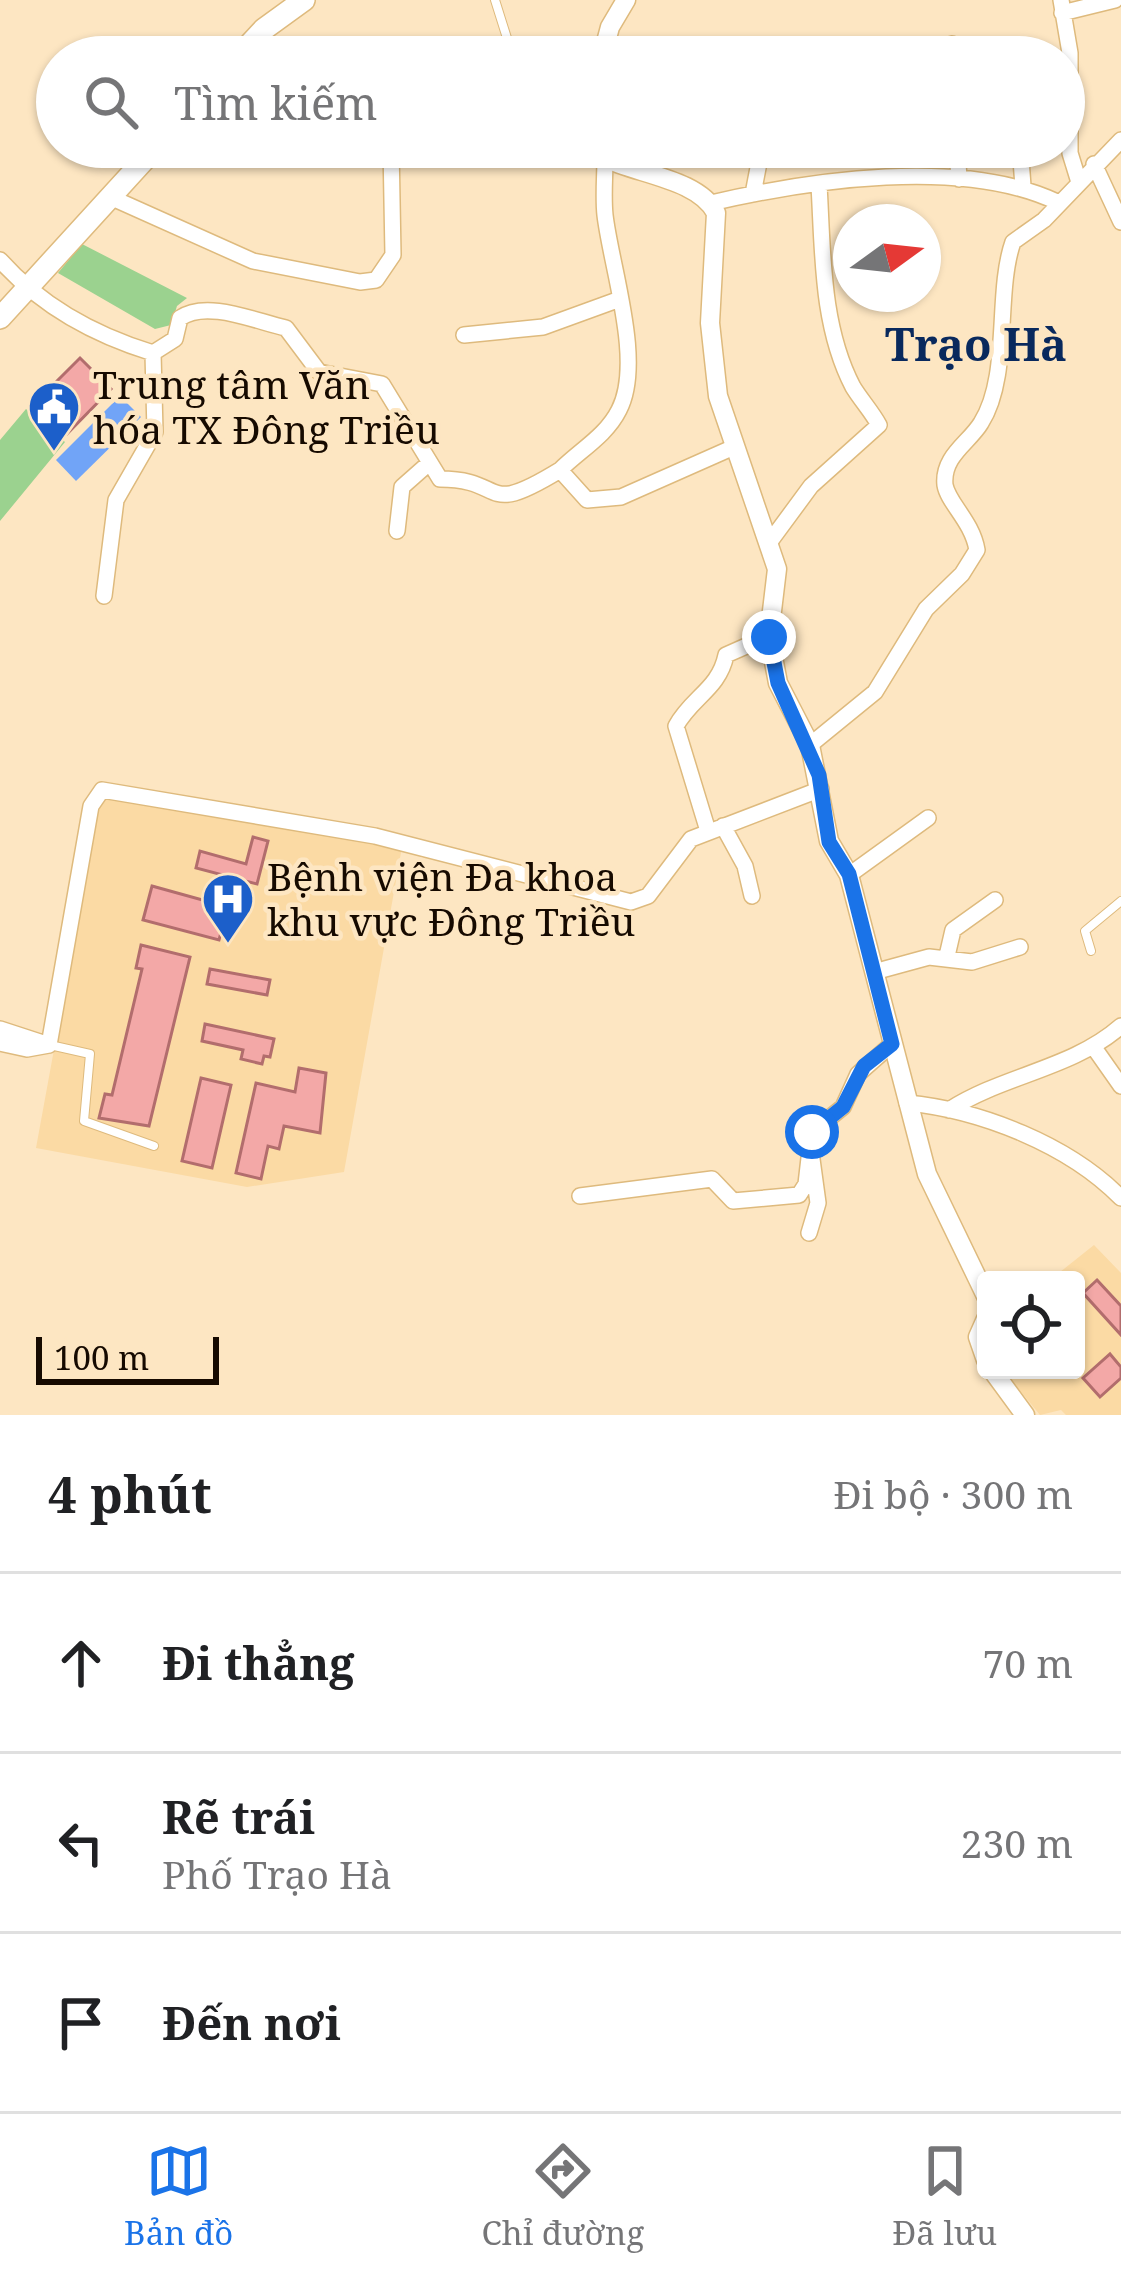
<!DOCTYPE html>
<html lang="vi">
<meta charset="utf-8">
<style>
:root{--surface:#fff;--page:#f2f2f2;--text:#202124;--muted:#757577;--line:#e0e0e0;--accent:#1a73e8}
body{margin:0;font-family:"Noto Serif",serif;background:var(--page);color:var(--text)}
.controls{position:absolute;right:36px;bottom:36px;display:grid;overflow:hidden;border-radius:12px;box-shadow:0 3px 9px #0004}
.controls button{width:108px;height:108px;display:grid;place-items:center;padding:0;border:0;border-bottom:3px solid var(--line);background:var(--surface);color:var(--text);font:60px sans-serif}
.compass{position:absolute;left:833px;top:204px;width:108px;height:108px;border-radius:50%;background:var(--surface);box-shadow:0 3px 9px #0004;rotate:75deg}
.scale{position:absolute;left:36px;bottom:30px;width:183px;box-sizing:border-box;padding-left:12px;border:6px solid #160a00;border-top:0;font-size:33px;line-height:42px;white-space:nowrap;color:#160a00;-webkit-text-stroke:9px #fde6c2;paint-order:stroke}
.stop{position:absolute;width:36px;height:36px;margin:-27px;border:9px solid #1a73e8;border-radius:50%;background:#fff}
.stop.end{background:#1a73e8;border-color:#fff;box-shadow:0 3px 12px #0008}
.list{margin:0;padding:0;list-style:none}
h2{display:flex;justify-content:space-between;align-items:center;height:156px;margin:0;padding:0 48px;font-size:51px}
h2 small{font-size:39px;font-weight:400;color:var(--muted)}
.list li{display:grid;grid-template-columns:78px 1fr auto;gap:36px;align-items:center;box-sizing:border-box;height:180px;padding:0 48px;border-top:3px solid var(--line)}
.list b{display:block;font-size:45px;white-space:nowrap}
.list p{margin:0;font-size:39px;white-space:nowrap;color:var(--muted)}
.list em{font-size:39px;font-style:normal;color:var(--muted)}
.icon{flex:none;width:66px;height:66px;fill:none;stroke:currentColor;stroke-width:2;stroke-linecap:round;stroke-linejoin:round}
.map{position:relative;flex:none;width:1121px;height:1415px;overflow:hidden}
.search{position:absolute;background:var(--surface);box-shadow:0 3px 9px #0004;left:36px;right:36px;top:36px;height:132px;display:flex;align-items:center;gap:30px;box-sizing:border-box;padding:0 42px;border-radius:66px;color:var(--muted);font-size:45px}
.sheet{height:696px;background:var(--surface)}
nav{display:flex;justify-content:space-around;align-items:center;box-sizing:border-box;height:168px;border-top:3px solid var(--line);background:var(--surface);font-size:33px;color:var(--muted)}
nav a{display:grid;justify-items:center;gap:6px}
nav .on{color:var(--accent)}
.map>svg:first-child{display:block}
</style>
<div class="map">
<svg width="1121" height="1415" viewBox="0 0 1121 1415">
<rect width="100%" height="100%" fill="#fde6c2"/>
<!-- built -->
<path fill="#fbdaa4" d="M102,787L402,847L344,1172L247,1187L36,1148Z
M1094,1245L1121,1273V1415H1066L1061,1410L1040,1415L1003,1370H1076V1280H1050Z"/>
<!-- green -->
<path fill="#9bd28f" d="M82,244L187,298L177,306L171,325L155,329L58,273Z
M26,409L65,442L0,521V440Z"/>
<!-- water -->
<path fill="#71a4f7" d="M120,396L141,417L76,481L56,460Z"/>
<!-- building -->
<path fill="#f3a8a7" stroke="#b26d6d" stroke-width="3" d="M80,358L111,389L67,434L35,403Z
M253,837L268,841L257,884L196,868L200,851L246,864Z
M152,886L228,907L219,940L143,920Z
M141,945L190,957L149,1126L99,1118L105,1094L112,1095L142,969L136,968Z
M210,969L270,980L267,995L207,984Z
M205,1024L274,1039L270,1057L264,1056L262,1064L241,1059L243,1050L202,1041Z
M299,1068L326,1073L320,1133L284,1126L279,1149L268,1146L261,1179L236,1173L256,1083L295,1092Z
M201,1078L231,1085L212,1168L182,1161Z
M1097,1280L1121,1306V1335L1083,1293Z
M1110,1354L1121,1367V1378L1100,1397L1083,1378Z"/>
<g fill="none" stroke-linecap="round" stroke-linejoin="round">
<!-- service casing -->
<g stroke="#deba7d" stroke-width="10">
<path id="service" d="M495,0L513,57
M544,147L559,159L604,158
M1091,951L1085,931L1121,901
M50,1045L90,1054L84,1121L154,1146"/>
</g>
<!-- minor casing -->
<g stroke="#deba7d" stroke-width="18">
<path id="minor" d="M1061,0L1070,53V153L1078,179
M1062,13L1115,0
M952,44L953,57
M957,147L959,179
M1020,147L1023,186
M1094,164L1121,222
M753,194L762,147
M110,197L253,261L360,282L376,280L393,255L391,147
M711,203C811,180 962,157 1057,202
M0,260C42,307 94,335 153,353L175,339L180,318C207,299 257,322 286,328L319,372L382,384L440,479C508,479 480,519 560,470L587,500L621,497L734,447
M464,335L543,327L620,299
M560,470C580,450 606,436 619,410C644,362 611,267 605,215C603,196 605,177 605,158
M397,531L402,487L428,464
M769,543L811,486L879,425C872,412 861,400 853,387C821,326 823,252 819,185
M104,596L116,500L155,432L153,353
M810,745L875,692L926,609L962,574L977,550C972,521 948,503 945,485C942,456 969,443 981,423C1011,376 995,293 1013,242L1044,220L1121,140
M723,826L745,866L752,896
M708,831L676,726C692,697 719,689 726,655L769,636
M849,875L928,818
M947,956L953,930L995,900
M874,972L929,957L972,962L1020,947
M0,1029L49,1045
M0,1043L27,1049L49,1045
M49,1045L91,806L102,790L375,836L631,902L648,896L691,839L821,789
M1095,1049L1121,1086
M907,1103C981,1110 1069,1145 1121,1198
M949,1110C1003,1075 1072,1069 1121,1026
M580,1196L712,1179L733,1201L799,1195L806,1184L812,1132L843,1107L858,1074L892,1044
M809,1233L818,1203L811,1152"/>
</g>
<!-- tertiary casing -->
<g stroke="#deba7d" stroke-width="21">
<path id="tertiary" d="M602,57L610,27L626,0
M601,147L605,158C637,174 699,179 716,213L710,323L718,396L777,569L769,636L778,683L810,745L829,841L849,875L927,1174L986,1296
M986,1319L978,1337L986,1360
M992,1370L1025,1415"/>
</g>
<!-- secondary casing -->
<g stroke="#deba7d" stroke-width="24">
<path id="secondary" d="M238,57L264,29L304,0
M0,318L156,147"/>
</g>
<!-- service -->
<use href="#service" stroke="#fff" stroke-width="8"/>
<!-- minor -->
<use href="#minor" stroke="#fff" stroke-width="15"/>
<!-- tertiary -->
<use href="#tertiary" stroke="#fff" stroke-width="18"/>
<!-- secondary -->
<use href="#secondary" stroke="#fff" stroke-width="21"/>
</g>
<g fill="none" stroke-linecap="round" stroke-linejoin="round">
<!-- route -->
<path stroke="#1a73e8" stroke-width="15" d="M769,637L778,683L819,775L829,842L849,874L892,1044L864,1066L843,1107L812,1132"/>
</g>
<!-- icons -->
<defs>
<g id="civic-pin" transform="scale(2.7)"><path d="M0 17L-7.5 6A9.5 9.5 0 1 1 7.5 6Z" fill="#1c5fca" stroke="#fde6c2"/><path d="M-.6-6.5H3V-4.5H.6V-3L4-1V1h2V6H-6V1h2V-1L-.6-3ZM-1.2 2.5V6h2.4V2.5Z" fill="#fff"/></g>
<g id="hospital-pin" transform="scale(2.7)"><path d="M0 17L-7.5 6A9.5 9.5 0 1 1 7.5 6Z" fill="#1c5fca" stroke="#fde6c2"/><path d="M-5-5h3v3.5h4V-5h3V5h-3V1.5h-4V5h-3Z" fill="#fff"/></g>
</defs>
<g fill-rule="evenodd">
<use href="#civic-pin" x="54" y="407"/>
<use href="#hospital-pin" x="228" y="899"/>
</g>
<g text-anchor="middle" stroke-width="9" stroke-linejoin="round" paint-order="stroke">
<!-- poi labels -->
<g font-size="39" fill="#160a00" stroke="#fde6c2" text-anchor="start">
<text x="93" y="399">Trung tâm Văn<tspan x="93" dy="45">hóa TX Đông Triều</tspan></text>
<text x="267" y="891">Bệnh viện Đa khoa<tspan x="267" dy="45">khu vực Đông Triều</tspan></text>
</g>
<!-- quarter labels -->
<g font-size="45" font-weight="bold" fill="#09295d" stroke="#fde6c2">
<text x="976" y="361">Trạo Hà</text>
</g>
</g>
</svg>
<div class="controls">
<button><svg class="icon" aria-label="locate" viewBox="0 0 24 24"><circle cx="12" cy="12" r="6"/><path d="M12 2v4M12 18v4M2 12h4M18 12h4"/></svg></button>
</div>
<svg class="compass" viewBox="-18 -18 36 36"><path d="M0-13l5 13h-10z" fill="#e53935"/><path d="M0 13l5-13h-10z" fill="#757577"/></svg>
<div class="scale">100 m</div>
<div class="stop" style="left:812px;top:1132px"></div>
<div class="stop end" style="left:769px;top:637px"></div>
<div class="search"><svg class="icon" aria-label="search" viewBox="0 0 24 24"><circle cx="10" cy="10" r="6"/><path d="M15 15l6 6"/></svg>Tìm kiếm</div>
</div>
<section class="sheet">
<h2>4 phút<small>Đi bộ · 300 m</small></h2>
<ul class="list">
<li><svg class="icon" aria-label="ahead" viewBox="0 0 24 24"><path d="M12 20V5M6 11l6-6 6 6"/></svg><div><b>Đi thẳng</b></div><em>70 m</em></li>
<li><svg class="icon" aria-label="left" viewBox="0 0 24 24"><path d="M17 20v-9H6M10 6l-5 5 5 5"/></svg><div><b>Rẽ trái</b><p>Phố Trạo Hà</p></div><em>230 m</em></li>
<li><svg class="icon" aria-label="arrive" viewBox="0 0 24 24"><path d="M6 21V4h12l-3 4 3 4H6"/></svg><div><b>Đến nơi</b></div></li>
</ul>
</section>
<nav>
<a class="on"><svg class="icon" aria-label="map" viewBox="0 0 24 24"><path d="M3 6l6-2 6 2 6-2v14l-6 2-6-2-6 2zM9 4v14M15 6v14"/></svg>Bản đồ</a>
<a><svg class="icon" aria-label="directions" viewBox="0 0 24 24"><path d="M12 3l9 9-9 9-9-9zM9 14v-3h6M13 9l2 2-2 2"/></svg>Chỉ đường</a>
<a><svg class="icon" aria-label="saved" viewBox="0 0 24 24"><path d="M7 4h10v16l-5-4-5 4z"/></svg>Đã lưu</a>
</nav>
